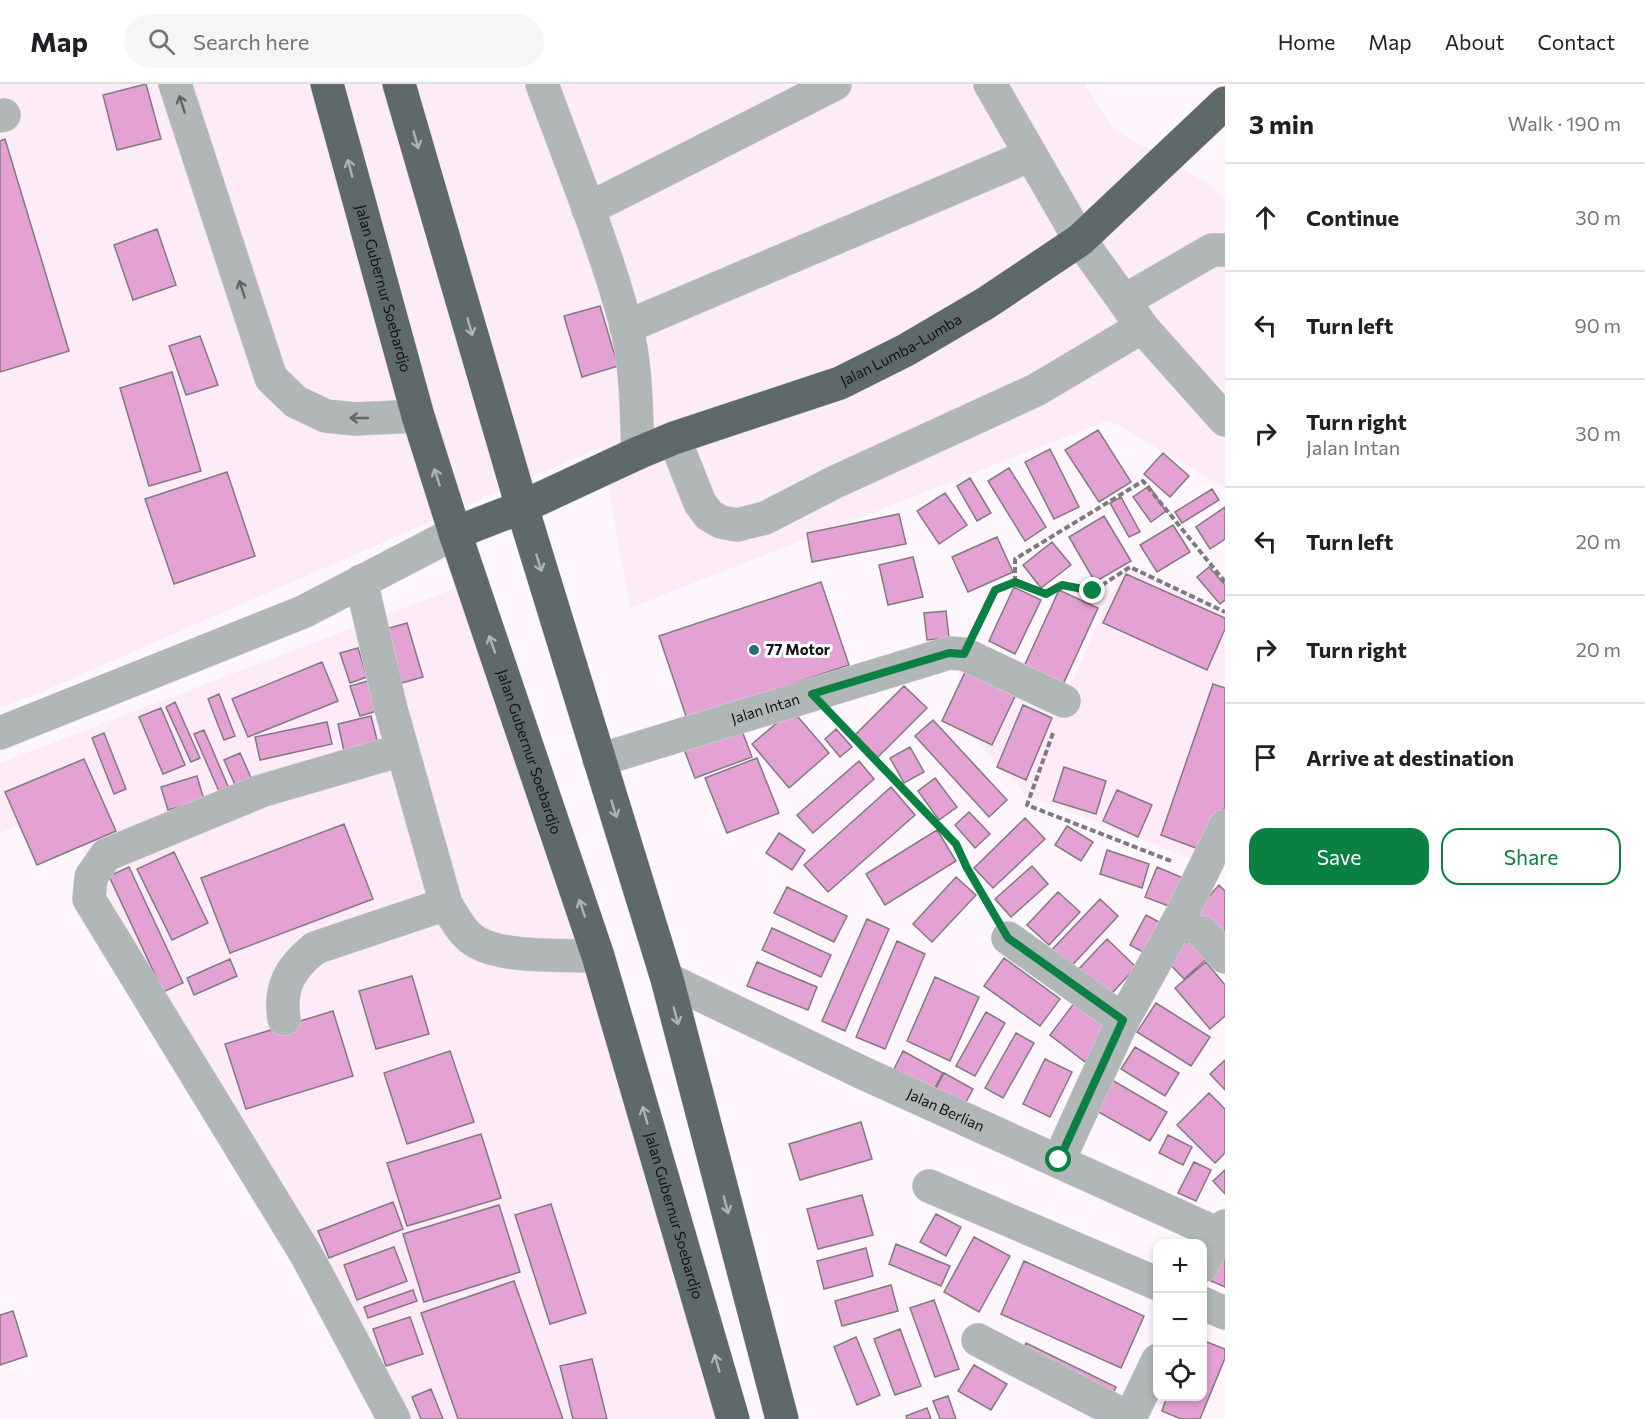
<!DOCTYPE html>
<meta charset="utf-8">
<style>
:root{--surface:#fff;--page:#f6f6f6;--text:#202124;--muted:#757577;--line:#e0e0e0;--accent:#0b8043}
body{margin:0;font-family:Commissioner,sans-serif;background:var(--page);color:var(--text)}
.controls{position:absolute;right:18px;bottom:18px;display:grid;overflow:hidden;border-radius:12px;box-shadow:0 3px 9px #0003}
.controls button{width:54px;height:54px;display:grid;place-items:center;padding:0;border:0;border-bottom:2px solid var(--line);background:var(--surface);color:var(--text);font:30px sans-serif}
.stop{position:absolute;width:18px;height:18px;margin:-14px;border:4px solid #0b8043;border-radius:50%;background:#fff}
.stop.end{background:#0b8043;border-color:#fff;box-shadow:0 2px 6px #0008}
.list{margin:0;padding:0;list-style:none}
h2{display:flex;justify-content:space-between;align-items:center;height:78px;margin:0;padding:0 24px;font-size:26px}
h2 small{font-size:20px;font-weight:400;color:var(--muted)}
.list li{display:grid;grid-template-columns:39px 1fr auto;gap:18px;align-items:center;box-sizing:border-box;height:108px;padding:0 24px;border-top:2px solid var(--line)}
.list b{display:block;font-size:22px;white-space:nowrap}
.list p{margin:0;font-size:20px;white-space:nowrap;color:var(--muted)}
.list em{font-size:20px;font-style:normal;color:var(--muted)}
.actions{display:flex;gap:12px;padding:18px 24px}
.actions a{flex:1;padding:14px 0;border:2px solid var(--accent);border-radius:18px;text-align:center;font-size:21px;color:var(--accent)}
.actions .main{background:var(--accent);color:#fff}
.icon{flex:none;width:33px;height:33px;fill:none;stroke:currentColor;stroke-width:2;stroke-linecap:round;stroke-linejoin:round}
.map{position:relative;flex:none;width:1225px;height:1335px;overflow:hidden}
header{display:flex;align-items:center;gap:36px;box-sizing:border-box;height:84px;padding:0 30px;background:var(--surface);border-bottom:2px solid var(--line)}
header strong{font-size:28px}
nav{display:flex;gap:33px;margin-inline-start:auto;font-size:21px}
.search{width:420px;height:54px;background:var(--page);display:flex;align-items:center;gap:15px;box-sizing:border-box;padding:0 21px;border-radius:33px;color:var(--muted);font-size:22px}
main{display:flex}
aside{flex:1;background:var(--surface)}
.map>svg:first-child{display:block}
</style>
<header>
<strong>Map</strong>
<div class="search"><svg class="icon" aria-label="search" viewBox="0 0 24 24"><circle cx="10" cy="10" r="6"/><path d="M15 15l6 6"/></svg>Search here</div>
<nav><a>Home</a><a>Map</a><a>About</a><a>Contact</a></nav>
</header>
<main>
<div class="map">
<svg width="1225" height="1335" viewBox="0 0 1225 1335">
<rect width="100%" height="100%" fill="#fff7fd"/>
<!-- built -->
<path fill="#fdecf8" d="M0,0H1085L1112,44L1209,100L1225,116V404L1109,336L630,524L601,363L37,610L0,624Z
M1125,480L1225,529V736L1207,781L1026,711L951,629L962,577L1066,610Z
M471,498L517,576L736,1335H398L85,770L58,725L0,749V679Z"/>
<!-- building -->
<path fill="#e4a2d4" stroke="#837a80" stroke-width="1.5" d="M146,0L161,55L117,66L103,11Z
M5,55L69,267L0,288V57Z
M157,145L176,201L133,216L114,161Z
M600,222L618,282L582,293L564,232Z
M200,252L218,301L186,311L169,262Z
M172,288L201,387L149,402L120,304Z
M1098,346L1131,398L1099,418L1065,366Z
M1050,365L1079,423L1054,435L1025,378Z
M1163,369L1189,392L1170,413L1144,390Z
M1009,384L1046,443L1025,457L988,397Z
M227,388L255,472L174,500L145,415Z
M970,394L991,429L977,437L957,402Z
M1149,402L1166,427L1151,438L1133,413Z
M1212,405L1219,416L1182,439L1175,428Z
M945,409L967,441L939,460L917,427Z
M1121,413L1140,448L1129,453L1110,419Z
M1225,423V455L1210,465L1196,443Z
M899,430L906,460L812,478L807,449Z
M1104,432L1131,477L1095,498L1069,453Z
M1173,441L1190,468L1157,488L1140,461Z
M997,453L1013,488L968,508L952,473Z
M1052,458L1071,481L1041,504L1023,481Z
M913,473L923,513L888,521L879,481Z
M1209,483L1225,501V516L1220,520L1197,493Z
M1126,490L1225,534V545L1207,586L1103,539Z
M821,498L849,581L687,635L659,552Z
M1014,503L1041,516L1015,570L989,557Z
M1059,506L1098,524L1060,607L1021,589Z
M946,527L949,554L927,556L924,529Z
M407,539L423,593L402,599L386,545Z
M358,564L367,593L350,599L340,569Z
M322,578L338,617L248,653L232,615Z
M967,584L1017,608L992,661L942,637Z
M368,597L377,627L360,632L350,602Z
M1213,600L1225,604V722L1209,769L1161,751Z
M904,602L927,624L877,674L854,652Z
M219,610L235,652L224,656L208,615Z
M175,618L200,674L191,678L166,623Z
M1023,621L1052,634L1026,696L997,683Z
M161,624L185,681L163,690L139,633Z
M792,626L829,669L789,704L752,660Z
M371,632L378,660L344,667L338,640Z
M933,636L1007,716L989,733L915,652Z
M327,638L332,660L260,676L255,653Z
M739,639L752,673L695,694L682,660Z
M836,645L852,663L840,673L825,655Z
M204,646L230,707L221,712L194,650Z
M104,649L126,705L114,710L92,654Z
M910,663L924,688L904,699L890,674Z
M240,669L253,698L237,705L224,676Z
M757,674L779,729L727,749L705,694Z
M84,675L116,747L37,781L5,708Z
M859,677L874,695L813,749L797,731Z
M1064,683L1106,697L1096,730L1053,717Z
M197,692L204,716L168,726L161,703Z
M935,694L957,723L939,736L918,707Z
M891,703L915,731L828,808L804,781Z
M1117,706L1152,721L1138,753L1103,737Z
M969,728L990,750L975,764L955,741Z
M1025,734L1045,755L993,804L974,784Z
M344,740L373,815L230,869L201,794Z
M1067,742L1093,758L1081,777L1055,761Z
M937,746L956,777L885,821L866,790Z
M779,749L805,766L792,786L766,769Z
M1107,766L1149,780L1142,804L1100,790Z
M174,768L208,839L172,856L137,785Z
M1032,782L1048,800L1011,833L995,815Z
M129,783L183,899L163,908L109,792Z
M1157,783L1183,794L1171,823L1145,813Z
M956,793L976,811L932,858L913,840Z
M1219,801L1225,807V854L1195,828Z
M787,803L847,832L834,858L774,829Z
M1058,808L1080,828L1049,861L1027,841Z
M1100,815L1118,832L1064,890L1045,873Z
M1146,831L1170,844L1154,874L1130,861Z
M867,835L889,845L845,947L822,937Z
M772,844L831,871L821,893L762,866Z
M1191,853L1209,873L1184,895L1166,876Z
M1107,855L1136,883L1104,918L1074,890Z
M897,857L925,870L885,965L856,953Z
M1004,874L1060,915L1040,942L984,902Z
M230,875L237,892L194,911L187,894Z
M757,878L817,903L808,926L747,902Z
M1206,878L1225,901V932L1210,945L1175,904Z
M412,892L429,950L376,965L359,907Z
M935,893L979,913L950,977L907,957Z
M1078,914L1114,941L1085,978L1050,951Z
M1156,919L1210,953L1191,982L1137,948Z
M333,927L353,992L246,1025L225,960Z
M986,928L1005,939L975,992L956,982Z
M1016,949L1034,959L1003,1014L985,1004Z
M1135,963L1179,989L1165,1012L1121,985Z
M450,967L474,1038L407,1060L384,989Z
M903,967L943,989L928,1016L889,995Z
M1045,975L1072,988L1050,1033L1023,1020Z
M1225,976V1006L1210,990Z
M944,989L973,1005L961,1027L932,1012Z
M1112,996L1167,1028L1150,1057L1095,1026Z
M1209,1009L1225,1025V1069L1215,1079L1177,1041Z
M861,1038L872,1075L800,1096L789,1060Z
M481,1050L501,1114L407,1142L387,1079Z
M1168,1051L1192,1063L1183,1081L1159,1069Z
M1194,1078L1211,1086L1196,1117L1178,1109Z
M1225,1086V1110L1213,1097Z
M862,1111L873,1151L818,1165L807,1125Z
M393,1118L403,1145L329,1174L318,1147Z
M551,1120L586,1229L550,1240L515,1131Z
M499,1121L520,1188L424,1218L403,1150Z
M936,1130L961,1143L946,1172L920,1158Z
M974,1153L1010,1172L979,1228L944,1208Z
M896,1160L950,1182L941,1202L889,1180Z
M394,1163L407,1197L357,1216L344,1181Z
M866,1164L873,1192L824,1205L817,1177Z
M1219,1172L1225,1175V1203L1209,1196Z
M1024,1177L1144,1232L1121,1284L1001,1230Z
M514,1197L563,1335H458L421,1229Z
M891,1201L898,1227L842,1242L835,1217Z
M413,1206L417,1217L368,1234L364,1223Z
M934,1216L959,1285L935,1293L910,1224Z
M13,1227L27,1272L0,1281V1231Z
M410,1233L423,1270L386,1282L373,1245Z
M900,1245L921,1302L895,1311L874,1255Z
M856,1253L880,1311L857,1321L834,1263Z
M1202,1256L1225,1265V1274L1200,1335H1181L1162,1327L1167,1312H1202Z
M1026,1259L1116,1303L1109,1318L1019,1274Z
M592,1275L607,1335H573L560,1282Z
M974,1281L1007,1300L991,1326L958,1307Z
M431,1305L443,1335H421L412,1313Z
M948,1312L956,1335H940L933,1317Z
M927,1324L931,1335H907L906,1332Z"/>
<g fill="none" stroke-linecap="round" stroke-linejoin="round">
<!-- minor casing -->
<g stroke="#dad2d8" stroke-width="34">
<g id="minor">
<path d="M175,0L271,294L296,318L326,332L355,335L418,332"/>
<path d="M542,0C571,80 604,159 626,241C637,283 636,326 638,369"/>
<path d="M990,0L1080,156L1124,217"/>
<path d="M0,32L4,31"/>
<path d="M588,125L835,0"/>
<path d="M1225,166H1212L1124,217L1142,243L1225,336"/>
<path d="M626,243L1031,71"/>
<path d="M674,354L700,419L709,431L721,438L737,441L765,434L835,398L1036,306L1142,243"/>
<path d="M361,497L391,625L446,820C455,835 463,851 478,859C505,874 567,871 598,872"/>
<path d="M0,649L303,528L455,449"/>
<path id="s1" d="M599,676L949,569L964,570L1064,617"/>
<path d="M1202,848L1225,873"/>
<path d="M1008,854L1123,936L1059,1076"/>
<path id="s2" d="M667,895L863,989L1225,1153"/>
<path d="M284,935C279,903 290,884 315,864L446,820"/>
<path d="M1123,936L1182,830L1225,742"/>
<path d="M929,1102L1158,1200"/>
<path d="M1202,1182L1218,1150L1225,1142"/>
<path d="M1202,1219L1225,1229"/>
<path d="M978,1256L1131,1335"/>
<path d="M1130,1334L1158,1276"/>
<path d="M394,1335L307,1172L89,815L91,793L106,771L261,707L402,666"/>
</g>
</g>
<!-- highway casing -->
<g stroke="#dad2d8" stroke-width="34">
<g id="highway">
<path id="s3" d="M327,0L418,332L455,449L598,872L733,1335"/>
<path d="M399,0L522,423L667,895L782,1335"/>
<path id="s4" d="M455,449L522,423L638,369L674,354L840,299L906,266L986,219L1080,156L1225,19"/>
</g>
</g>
<!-- path -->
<path stroke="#7f7a7e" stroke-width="4" stroke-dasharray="6 3" stroke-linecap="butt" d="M1015,498V475L1143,397L1225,498
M979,540L995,506L1015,498L1046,510L1062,501L1093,507L1130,483L1225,528
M840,639L956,760L967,784L991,825
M1053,649L1027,721L1171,777"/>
<!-- minor -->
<use href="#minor" stroke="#b1b6b6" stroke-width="33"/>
<!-- highway -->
<use href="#highway" stroke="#5e6969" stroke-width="33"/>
</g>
<!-- one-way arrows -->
<defs><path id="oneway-shaft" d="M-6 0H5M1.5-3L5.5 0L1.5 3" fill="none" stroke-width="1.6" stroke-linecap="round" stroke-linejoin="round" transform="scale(1.5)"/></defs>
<g stroke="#636465">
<use href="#oneway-shaft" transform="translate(182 20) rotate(-108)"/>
<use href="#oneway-shaft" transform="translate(242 205) rotate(-108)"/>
<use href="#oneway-shaft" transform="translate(359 334) rotate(180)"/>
</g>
<g stroke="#aeb4b4">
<use href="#oneway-shaft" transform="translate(416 56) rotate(74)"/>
<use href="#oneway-shaft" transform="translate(350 84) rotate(-105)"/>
<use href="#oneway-shaft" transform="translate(470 243) rotate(74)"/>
<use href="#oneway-shaft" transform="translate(437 393) rotate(-108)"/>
<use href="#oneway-shaft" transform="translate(539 479) rotate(73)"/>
<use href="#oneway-shaft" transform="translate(492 560) rotate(-109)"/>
<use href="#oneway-shaft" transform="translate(614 725) rotate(73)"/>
<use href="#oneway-shaft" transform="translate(582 824) rotate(-109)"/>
<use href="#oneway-shaft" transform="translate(676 932) rotate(75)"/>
<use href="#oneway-shaft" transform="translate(645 1031) rotate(-106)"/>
<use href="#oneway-shaft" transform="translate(726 1121) rotate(75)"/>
<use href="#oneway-shaft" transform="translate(717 1279) rotate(-106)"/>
</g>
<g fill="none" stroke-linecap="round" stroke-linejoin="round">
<!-- route -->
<path stroke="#0b8043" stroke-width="8" d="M1059,1076L1123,936L1008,854L967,784L956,760L812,610L949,569L964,570L995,506L1015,498L1046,510L1062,501L1093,507"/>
</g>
<!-- markers -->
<circle fill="#247072" stroke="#fff" stroke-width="2" cx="754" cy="566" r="6"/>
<g text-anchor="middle" stroke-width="6" stroke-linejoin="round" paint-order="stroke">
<!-- street labels -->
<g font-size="15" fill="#151214" stroke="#fff">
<text dy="5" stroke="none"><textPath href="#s3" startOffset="212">Jalan Gubernur Soebardjo</textPath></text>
<text dy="5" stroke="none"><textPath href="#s4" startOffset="483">Jalan Lumba-Lumba</textPath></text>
<text dy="5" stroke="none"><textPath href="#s1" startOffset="174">Jalan Intan</textPath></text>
<text dy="5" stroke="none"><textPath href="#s3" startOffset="698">Jalan Gubernur Soebardjo</textPath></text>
<text dy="5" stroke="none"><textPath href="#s2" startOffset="308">Jalan Berlian</textPath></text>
<text dy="5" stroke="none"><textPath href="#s3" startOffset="1184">Jalan Gubernur Soebardjo</textPath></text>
</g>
<!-- poi labels -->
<g font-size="15" font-weight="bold" fill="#151214" stroke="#fff" text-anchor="start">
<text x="766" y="571">77 Motor</text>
</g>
</g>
</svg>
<div class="controls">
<button>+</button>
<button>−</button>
<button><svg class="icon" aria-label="locate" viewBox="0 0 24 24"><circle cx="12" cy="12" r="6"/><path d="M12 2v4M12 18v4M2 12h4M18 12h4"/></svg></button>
</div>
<div class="stop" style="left:1059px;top:1076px"></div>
<div class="stop end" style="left:1093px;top:507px"></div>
</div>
<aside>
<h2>3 min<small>Walk · 190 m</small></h2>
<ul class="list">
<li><svg class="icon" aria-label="ahead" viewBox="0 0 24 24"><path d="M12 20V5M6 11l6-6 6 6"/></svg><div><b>Continue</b></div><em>30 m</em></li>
<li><svg class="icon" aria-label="left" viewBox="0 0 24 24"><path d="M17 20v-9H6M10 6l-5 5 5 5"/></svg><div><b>Turn left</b></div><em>90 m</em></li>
<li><svg class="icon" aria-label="right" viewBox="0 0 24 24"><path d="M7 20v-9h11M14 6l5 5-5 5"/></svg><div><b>Turn right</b><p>Jalan Intan</p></div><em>30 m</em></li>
<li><svg class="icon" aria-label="left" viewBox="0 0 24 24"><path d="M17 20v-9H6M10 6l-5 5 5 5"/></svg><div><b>Turn left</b></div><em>20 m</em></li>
<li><svg class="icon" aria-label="right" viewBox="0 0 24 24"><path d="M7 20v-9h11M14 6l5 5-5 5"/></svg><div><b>Turn right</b></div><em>20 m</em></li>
<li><svg class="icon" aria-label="arrive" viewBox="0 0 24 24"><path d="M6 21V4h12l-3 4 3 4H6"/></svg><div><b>Arrive at destination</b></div></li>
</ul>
<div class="actions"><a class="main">Save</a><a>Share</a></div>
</aside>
</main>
